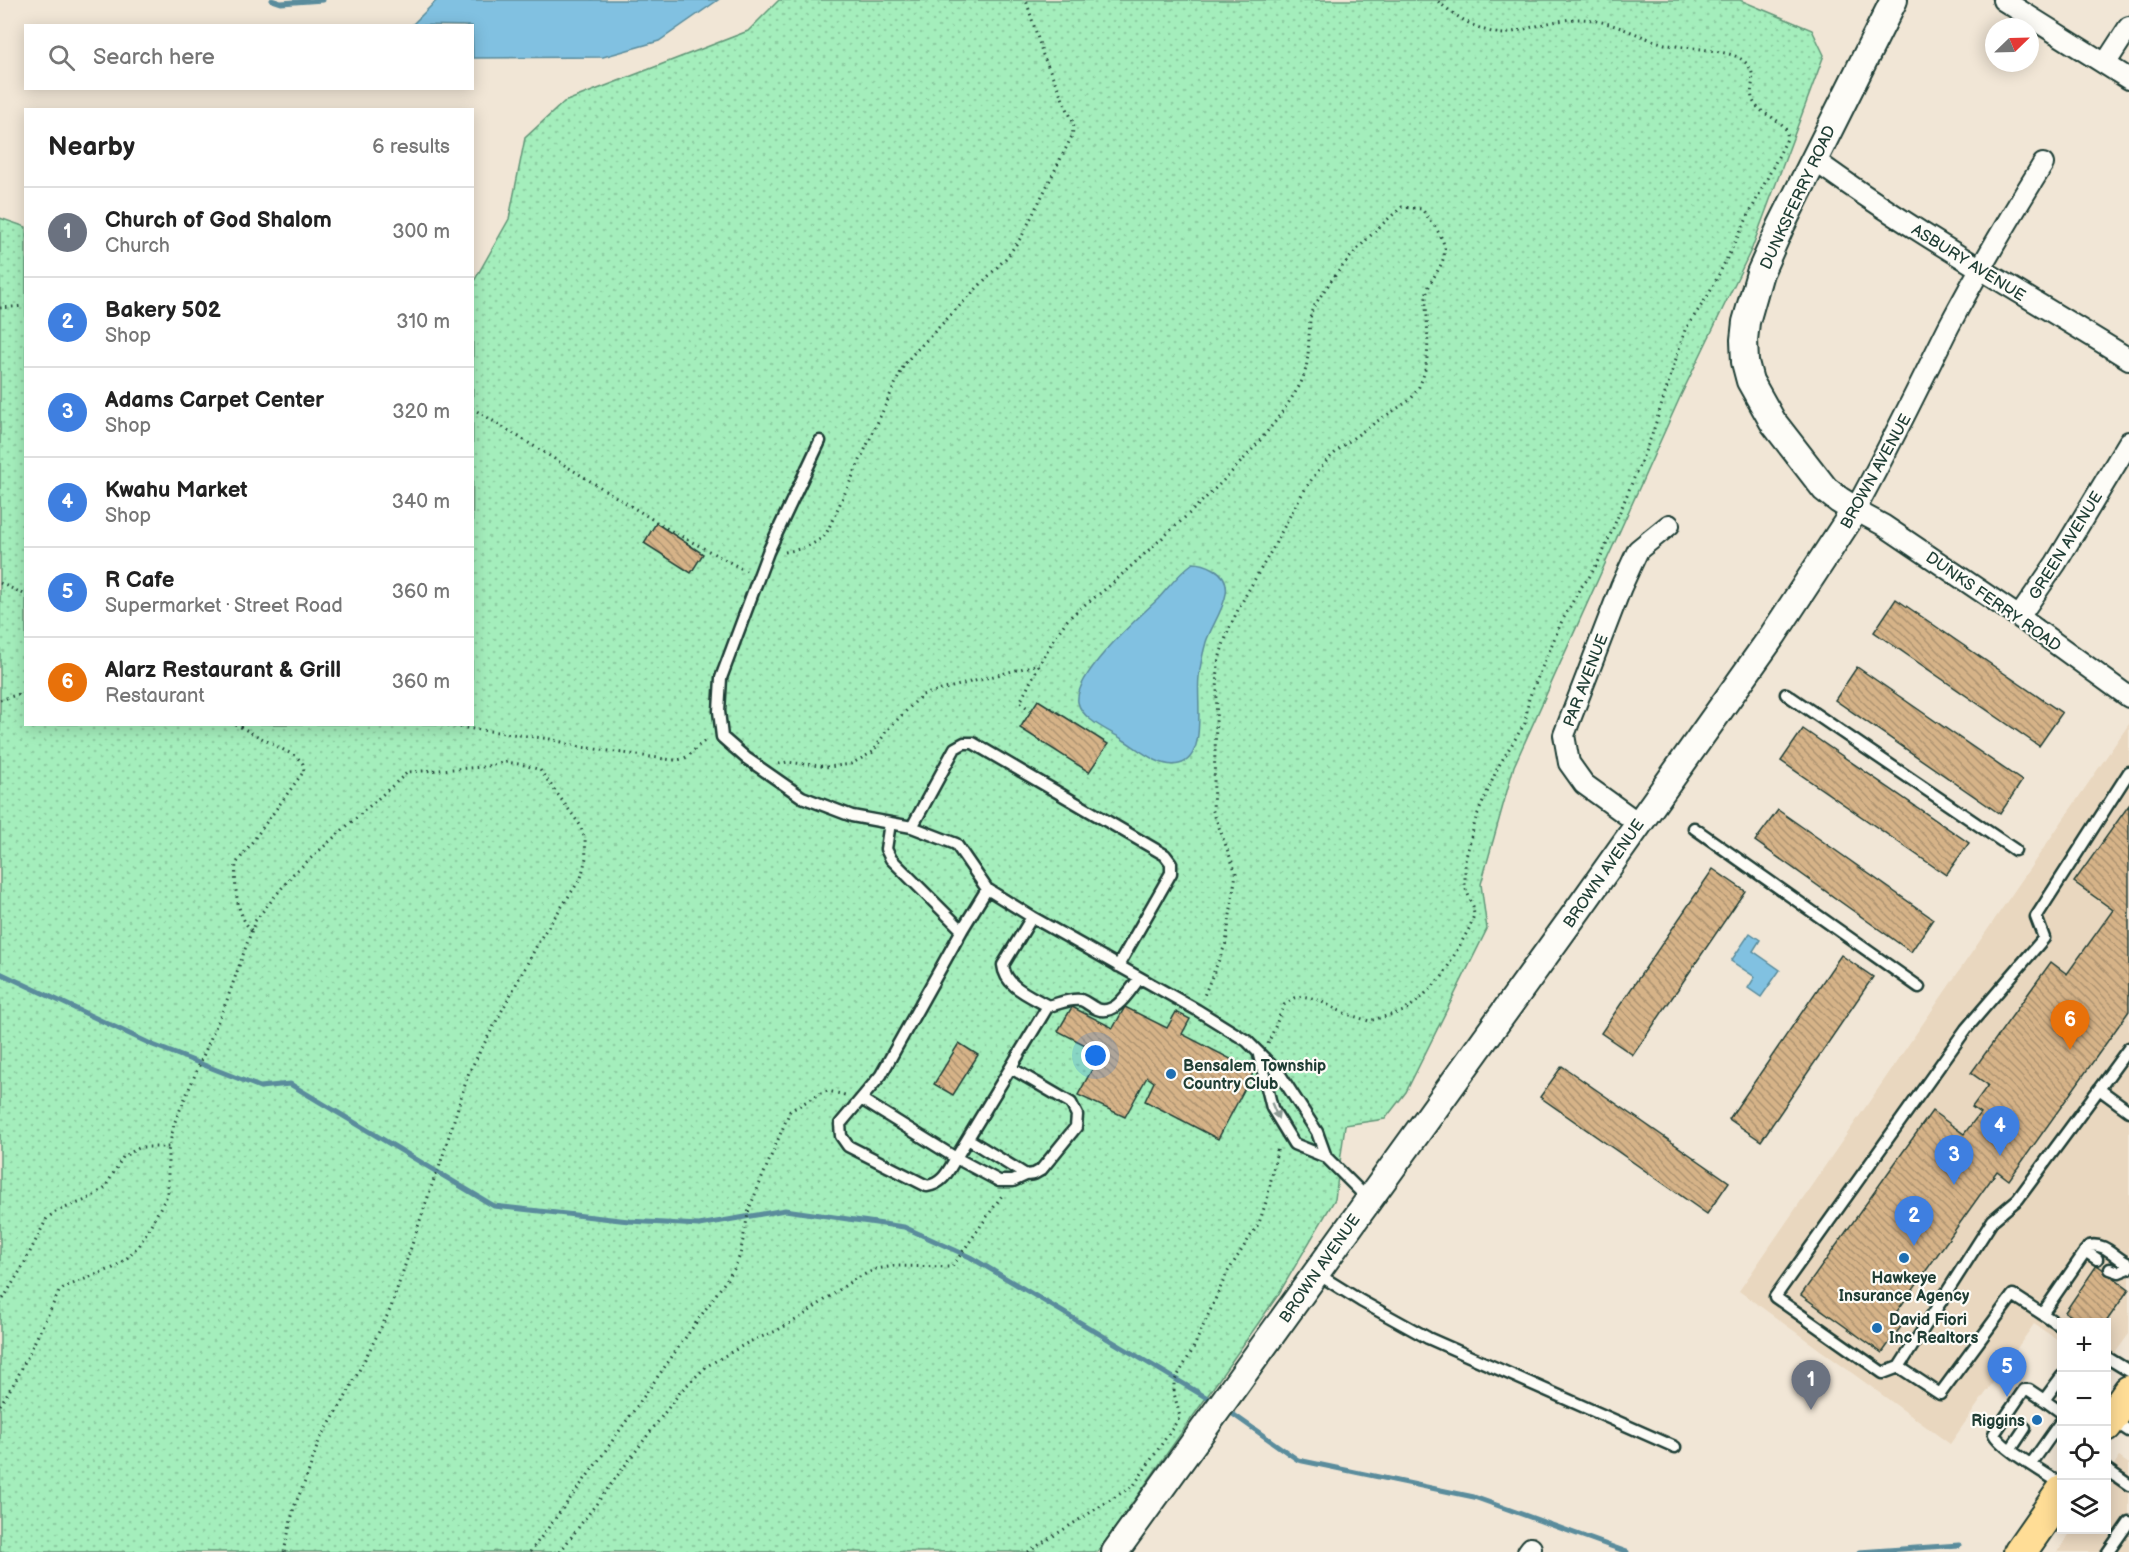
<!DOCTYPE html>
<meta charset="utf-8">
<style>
:root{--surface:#fff;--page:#f6f6f6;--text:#222;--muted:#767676;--line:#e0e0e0;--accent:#1f6fb2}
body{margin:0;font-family:"Balsamiq Sans",sans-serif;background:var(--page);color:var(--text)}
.controls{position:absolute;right:18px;bottom:18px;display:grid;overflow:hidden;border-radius:0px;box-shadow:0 3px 15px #0003}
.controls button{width:54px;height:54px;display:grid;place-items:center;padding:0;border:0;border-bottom:2px solid var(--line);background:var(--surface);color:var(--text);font:30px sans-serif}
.compass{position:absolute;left:1985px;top:18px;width:54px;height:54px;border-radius:50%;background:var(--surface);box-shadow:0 3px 15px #0003;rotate:67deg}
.you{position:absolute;left:1096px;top:1056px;width:21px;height:21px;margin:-15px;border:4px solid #fff;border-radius:50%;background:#1a73e8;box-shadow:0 0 0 9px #1a73e833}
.badge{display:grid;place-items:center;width:39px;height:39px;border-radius:50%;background:var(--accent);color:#fff;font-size:20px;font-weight:700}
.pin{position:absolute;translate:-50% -50px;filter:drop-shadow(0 2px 3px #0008)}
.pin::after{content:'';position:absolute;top:32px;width:21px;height:18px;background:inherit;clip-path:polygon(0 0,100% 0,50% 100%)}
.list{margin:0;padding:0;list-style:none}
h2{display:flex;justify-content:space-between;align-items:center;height:78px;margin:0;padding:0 24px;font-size:26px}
h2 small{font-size:20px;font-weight:400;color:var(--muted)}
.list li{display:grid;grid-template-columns:39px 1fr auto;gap:18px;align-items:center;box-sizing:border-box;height:90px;padding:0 24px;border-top:2px solid var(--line)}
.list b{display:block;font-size:22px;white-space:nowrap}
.list p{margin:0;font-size:20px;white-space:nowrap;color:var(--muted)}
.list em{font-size:20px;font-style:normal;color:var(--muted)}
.icon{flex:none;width:33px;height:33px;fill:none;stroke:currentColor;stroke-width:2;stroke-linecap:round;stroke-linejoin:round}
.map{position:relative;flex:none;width:2129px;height:1552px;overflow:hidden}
.search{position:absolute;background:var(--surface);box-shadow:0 3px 15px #0003;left:24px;top:24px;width:450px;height:66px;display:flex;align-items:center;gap:15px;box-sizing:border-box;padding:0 21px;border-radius:0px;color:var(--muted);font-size:22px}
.panel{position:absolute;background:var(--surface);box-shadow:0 3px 15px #0003;left:24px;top:108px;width:450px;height:618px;border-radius:0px}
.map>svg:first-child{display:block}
</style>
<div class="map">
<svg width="2129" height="1552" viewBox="0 0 2129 1552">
<defs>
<pattern id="grass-dots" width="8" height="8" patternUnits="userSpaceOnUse" patternTransform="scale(1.5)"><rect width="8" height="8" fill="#a4eebc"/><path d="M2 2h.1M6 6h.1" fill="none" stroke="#8dcda2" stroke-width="1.8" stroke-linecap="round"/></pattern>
<pattern id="building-back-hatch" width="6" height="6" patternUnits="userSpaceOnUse" patternTransform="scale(1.5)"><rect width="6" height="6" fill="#d6b388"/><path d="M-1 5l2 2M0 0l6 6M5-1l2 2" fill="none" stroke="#ad9370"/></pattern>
</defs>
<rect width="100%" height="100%" fill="#f1e6d6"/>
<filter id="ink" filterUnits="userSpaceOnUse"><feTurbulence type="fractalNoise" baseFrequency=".0167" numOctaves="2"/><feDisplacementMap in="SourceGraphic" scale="12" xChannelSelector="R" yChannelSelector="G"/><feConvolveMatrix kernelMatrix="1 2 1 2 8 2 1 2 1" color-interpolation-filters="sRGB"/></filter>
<g filter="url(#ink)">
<!-- built -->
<path fill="#e9d7bf" d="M2129,724V1334L2107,1364L2106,1322H2062L2061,1342L2034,1324L1950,1444L1739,1291Z
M2119,1457L2129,1464V1552H2058L2072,1530H2106L2107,1476Z"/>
<!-- grass -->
<path fill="url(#grass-dots)" stroke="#629678" stroke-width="1.5" d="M779,0H1740L1812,30L1824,55L1752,248L1681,395L1514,766L1481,884L1487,929L1406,1092L1385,1119L1345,1125L1335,1199L1278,1295L1098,1552H0V218L26,227V724H472L473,283L509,219L525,138L564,102L748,31Z"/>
<!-- water -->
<path fill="#81c1e1" stroke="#5a8c9c" stroke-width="1.5" d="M437,0H718L659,41L603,57L473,58L472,26L412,25Z
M1193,563C1201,563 1207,565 1214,569C1243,585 1213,620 1206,642C1203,653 1200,666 1199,677C1196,700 1208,757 1179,764C1160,769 1137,748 1122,739C1108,730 1081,719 1078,702C1074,674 1139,617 1158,599C1169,587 1179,573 1193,563Z
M1750,933L1760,940L1753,951L1780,970L1761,997L1748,988L1755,977L1731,961Z"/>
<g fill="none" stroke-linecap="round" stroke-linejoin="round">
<!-- stream -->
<path stroke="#5a8c9c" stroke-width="5" d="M272,0L281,3L323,0
M0,973L153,1045L260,1087L290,1084L494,1206L629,1221L699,1225L785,1210L904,1227L970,1257L1214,1402
M1227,1410L1298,1460L1474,1497L1627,1552
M1859,1552L1959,1545"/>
</g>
<!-- building -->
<path fill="url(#building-back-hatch)" stroke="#1f3d34" stroke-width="1.5" d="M656,523L703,554L691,573L644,543Z
M1896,599L2062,713L2039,746L1874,632Z
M1857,667L2022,781L2000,814L1835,700Z
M1038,700L1108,744L1089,772L1020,728Z
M1803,729L1969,843L1946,875L1781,761Z
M2129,805V1011L2009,1180L1997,1171L1893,1317L1903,1324L1882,1353L1801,1295L1932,1111L1964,1134L1980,1113L1972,1107L1988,1085L1971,1073L2051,962L2067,974L2113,910L2074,882Z
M1778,810L1933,919L1911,952L1755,841Z
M1713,869L1745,891L1633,1055L1601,1033Z
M1841,955L1873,977L1761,1141L1729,1119Z
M1072,1007L1113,1028L1125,1007L1167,1028L1176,1012L1190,1019L1182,1034L1254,1071L1218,1139L1145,1101L1154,1082L1147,1077L1125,1117L1078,1095L1101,1053L1058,1031Z
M959,1043L978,1055L953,1095L934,1084Z
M1562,1066L1729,1182L1707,1214L1540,1097Z
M2097,1265L2129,1289L2106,1322H2080L2065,1312Z"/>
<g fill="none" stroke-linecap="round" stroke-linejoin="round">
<!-- service casing -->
<g stroke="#1f3d34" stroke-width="15">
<path id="service" d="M820,441L768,552L721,678L719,711L722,737L746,758L802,797L852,816L912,827L956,844L987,889L1032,917L1197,1010L1247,1041L1279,1073L1317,1132L1326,1157
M1786,694L2015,850
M890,823L886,849L891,859L962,930
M912,827L955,748L964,743H973L1165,855L1171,863V873L1118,966
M1694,828L1919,987
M987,889L962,930L881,1075L840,1124L841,1136L848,1146L927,1186C943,1184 948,1171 956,1158L1048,1006
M1032,917L1003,965C1005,987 1031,996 1048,1006C1059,1004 1069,998 1081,1000C1087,1002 1091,1007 1097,1009C1116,1016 1129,991 1139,979
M2129,1048L2099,1089L2129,1111
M1259,1055L1272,1108L1294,1144L1326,1157L1368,1199
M861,1099L956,1158L999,1181H1013L1026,1175
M968,1139L1026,1175L1034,1174L1041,1170L1076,1127L1077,1115L1071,1103L1011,1068
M2085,1251L2097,1259
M2110,1269L2119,1272L2129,1268
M1316,1273L1361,1301L1428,1338L1675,1447
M2042,1314L2089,1246C2105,1242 2115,1258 2129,1264
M2062,1327L2013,1295L1940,1394L1899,1367L1993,1220L2018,1199L2099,1089
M2106,1357L2129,1371
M1899,1367L1883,1373L1775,1297L1966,1029L2044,938L2036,917L2129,772
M2062,1376L2044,1400L2029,1390H2024L1994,1434C2001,1448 2046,1474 2062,1484
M2044,1400L2062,1413
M2114,1421L2129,1431
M2011,1449L2025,1428
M2031,1464L2062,1420
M2106,1469L2129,1485
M2108,1552L2129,1522"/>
</g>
<!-- minor casing -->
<g stroke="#1f3d34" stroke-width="24">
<path id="minor" d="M2003,0L2129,79
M2105,64L2129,27
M1813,159C1914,233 2023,293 2129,359
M2043,164C2010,217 1978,271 1949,326C1918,388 1888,450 1855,510L1883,525L2019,617L2129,697
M2019,617L2056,563L2129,442
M1638,823L1584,784L1569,763L1564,735L1621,587L1638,550L1669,525
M1528,1552L1531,1548"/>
</g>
<!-- tertiary casing -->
<g stroke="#1f3d34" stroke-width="30">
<path id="tertiary" d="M1115,1552L1575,914L1773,635L1855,510L1839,500L1825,489L1773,422L1750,381L1745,362L1744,340L1746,322L1760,273L1781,226L1894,0"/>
</g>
<!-- primary casing -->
<g stroke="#1f3d34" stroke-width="36">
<path id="primary" d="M2106,1425L2129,1392
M2020,1552L2062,1492"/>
</g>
<!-- path -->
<path stroke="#1f3d34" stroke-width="3" stroke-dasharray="1.5 4.5" stroke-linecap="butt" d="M0,308L24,306
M472,408L668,529L746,571
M785,552C802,549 813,546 826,534L904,365L912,355L1007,257L1022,236L1072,136L1074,124L1043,55L1026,0
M0,583L26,595
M0,700L26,692
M1031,711L1020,702C1034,676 1047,647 1065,623C1078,607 1102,594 1117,579C1180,521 1253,462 1298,388C1312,366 1307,337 1311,313C1313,307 1317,302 1320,297C1342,263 1371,233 1402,207L1422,209C1429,220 1441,232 1444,245C1448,263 1431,276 1427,292C1425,300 1426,308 1427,316C1428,346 1431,375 1410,400C1380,420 1346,439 1322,466C1301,491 1288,520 1273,548C1252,585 1227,622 1218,664L1213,811L1236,873L1226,943L1203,998
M235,724L297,757L303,764L304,771L236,864C234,885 236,915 252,931
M436,724L550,739L581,747L672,760C695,760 690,747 708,740
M779,764L787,762L829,767L851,764L873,752L887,730L922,695L1039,664
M1268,1044L1284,1005L1294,998L1302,996L1316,999L1344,1013L1369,1021L1404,1011L1419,1000L1442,977L1470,927L1474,915L1473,906L1465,887V861L1476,818L1498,767L1525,723L1529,698L1561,623L1579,590L1590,576L1601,557L1652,435L1685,330L1709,294L1787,139C1790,120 1764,118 1755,104C1745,91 1761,76 1745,62C1736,53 1714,51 1701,49C1689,47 1676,47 1665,44C1636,36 1607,18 1576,19C1557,19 1524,30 1504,34C1478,32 1455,16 1436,0
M0,1304L23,1266L47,1218L57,1211L86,1200L104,1189L123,1157L135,1150L141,1147H169
M0,1405L16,1380L59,1292L65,1287L113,1268L127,1258L140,1244L168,1194V1152L174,1124L227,1000L255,921L294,873L408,772L483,767L507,762L525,765L540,770L580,825L585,839L586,858L581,878L542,936L469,1072L438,1171
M284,1552L294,1507L306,1479L319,1441L344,1400L390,1310L436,1173
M530,1552L591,1471L734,1269L740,1255L749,1209L790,1111L821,1093L828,1091L845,1095
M560,1552L681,1391L707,1366L749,1342L776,1331L801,1317L853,1280L876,1269L894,1266L952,1267L1003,1194
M1028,1552L1134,1485L1180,1417L1174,1393V1382L1192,1351L1227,1273L1259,1223L1267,1199L1278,1146"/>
<!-- service -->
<use href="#service" stroke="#fdfcf7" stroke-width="10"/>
<!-- minor -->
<use href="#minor" stroke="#fdfcf7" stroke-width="20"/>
<!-- tertiary -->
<use href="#tertiary" stroke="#fdfcf7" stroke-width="26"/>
<!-- primary -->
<use href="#primary" stroke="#ffdd96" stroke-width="32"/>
</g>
<!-- one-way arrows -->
<defs><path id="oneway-solid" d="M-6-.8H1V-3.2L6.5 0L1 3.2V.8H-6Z" transform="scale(1.5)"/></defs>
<use fill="#8e9c96" href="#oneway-solid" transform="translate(1275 1111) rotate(67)"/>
</g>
<!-- markers -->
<g fill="#1f6fb2" stroke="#fdfcf7" stroke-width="2">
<circle cx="1171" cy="1074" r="6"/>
<circle cx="1904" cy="1258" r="6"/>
<circle cx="1877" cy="1328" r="6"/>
<circle cx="2037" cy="1420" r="6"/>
</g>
<g text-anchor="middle" stroke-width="4.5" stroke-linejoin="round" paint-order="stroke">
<!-- street labels -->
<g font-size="16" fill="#1f3d34" stroke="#fdfcf7">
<text transform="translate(1797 197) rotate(-65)" y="6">DUNKSFERRY ROAD</text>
<text transform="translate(1969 262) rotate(32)" y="6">ASBURY AVENUE</text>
<text transform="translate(1875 471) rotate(-61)" y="6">BROWN AVENUE</text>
<text transform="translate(2065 545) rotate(-58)" y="6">GREEN AVENUE</text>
<text transform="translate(1994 601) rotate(35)" y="6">DUNKS FERRY ROAD</text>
<text transform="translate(1585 680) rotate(-69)" y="6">PAR AVENUE</text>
<text transform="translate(1603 873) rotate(-55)" y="6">BROWN AVENUE</text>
<text transform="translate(1319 1268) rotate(-55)" y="6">BROWN AVENUE</text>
</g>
<!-- poi labels -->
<g font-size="16" font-weight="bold" fill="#1f3d34" stroke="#fdfcf7" text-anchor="start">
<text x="1183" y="1071">Bensalem Township<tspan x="1183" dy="18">Country Club</tspan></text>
<text x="1904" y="1283" text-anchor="middle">Hawkeye<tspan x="1904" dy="18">Insurance Agency</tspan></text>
<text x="1889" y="1325">David Fiori<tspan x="1889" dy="18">Inc Realtors</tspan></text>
<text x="2025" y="1426" text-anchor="end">Riggins</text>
</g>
</g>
</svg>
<div class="controls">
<button>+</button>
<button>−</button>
<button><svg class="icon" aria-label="locate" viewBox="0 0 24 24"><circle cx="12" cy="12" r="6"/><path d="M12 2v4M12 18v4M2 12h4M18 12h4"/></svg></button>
<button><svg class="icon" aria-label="layers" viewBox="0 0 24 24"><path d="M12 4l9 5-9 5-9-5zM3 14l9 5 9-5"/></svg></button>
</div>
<svg class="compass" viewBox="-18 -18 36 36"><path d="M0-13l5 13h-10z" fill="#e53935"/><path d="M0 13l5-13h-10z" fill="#767676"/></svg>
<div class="you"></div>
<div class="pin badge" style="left:1811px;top:1410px;background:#6b7280">1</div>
<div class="pin badge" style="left:1914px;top:1246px;background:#3f7fe0">2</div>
<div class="pin badge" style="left:1954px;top:1185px;background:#3f7fe0">3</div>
<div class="pin badge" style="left:2000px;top:1156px;background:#3f7fe0">4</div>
<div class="pin badge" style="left:2007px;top:1397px;background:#3f7fe0">5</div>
<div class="pin badge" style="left:2070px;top:1050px;background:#e8710a">6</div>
<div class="search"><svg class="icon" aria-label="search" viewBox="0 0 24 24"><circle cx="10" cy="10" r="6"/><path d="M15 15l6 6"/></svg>Search here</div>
<section class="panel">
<h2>Nearby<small>6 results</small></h2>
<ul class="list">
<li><span class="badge" style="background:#6b7280">1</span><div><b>Church of God Shalom</b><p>Church</p></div><em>300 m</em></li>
<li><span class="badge" style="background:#3f7fe0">2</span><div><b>Bakery 502</b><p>Shop</p></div><em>310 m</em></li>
<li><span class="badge" style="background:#3f7fe0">3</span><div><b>Adams Carpet Center</b><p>Shop</p></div><em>320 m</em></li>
<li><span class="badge" style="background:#3f7fe0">4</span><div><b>Kwahu Market</b><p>Shop</p></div><em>340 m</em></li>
<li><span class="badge" style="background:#3f7fe0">5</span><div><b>R Cafe</b><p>Supermarket · Street Road</p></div><em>360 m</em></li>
<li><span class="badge" style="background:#e8710a">6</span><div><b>Alarz Restaurant &amp; Grill</b><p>Restaurant</p></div><em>360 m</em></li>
</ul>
</section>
</div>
